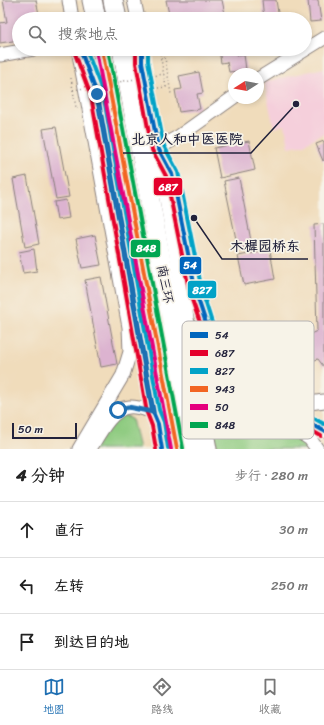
<!DOCTYPE html>
<html lang="zh">
<meta charset="utf-8">
<style>
:root{--surface:#fff;--page:#f6f6f6;--text:#222;--muted:#767676;--line:#e0e0e0;--accent:#1f6fb2}
body{margin:0;font-family:Sriracha,"LXGW WenKai TC",sans-serif;background:var(--page);color:var(--text)}
.compass{position:absolute;left:228px;top:68px;width:36px;height:36px;border-radius:50%;background:var(--surface);box-shadow:0 2px 6px #0003;rotate:259deg}
.scale{position:absolute;left:12px;bottom:10px;width:65px;box-sizing:border-box;padding-left:4px;border:2px solid #22223b;border-top:0;font-size:11px;line-height:14px;white-space:nowrap;color:#22223b;-webkit-text-stroke:3px #f7f3e8;paint-order:stroke}
.stop{position:absolute;width:12px;height:12px;margin:-9px;border:3px solid #1f6fb2;border-radius:50%;background:#fff}
.stop.end{background:#1f6fb2;border-color:#fff;box-shadow:0 1px 4px #0008}
.list{margin:0;padding:0;list-style:none}
h2{display:flex;justify-content:space-between;align-items:center;height:52px;margin:0;padding:0 16px;font-size:17px}
h2 small{font-size:13px;font-weight:400;color:var(--muted)}
.list li{display:grid;grid-template-columns:26px 1fr auto;gap:12px;align-items:center;box-sizing:border-box;height:56px;padding:0 16px;border-top:1px solid var(--line)}
.list b{display:block;font-size:15px;white-space:nowrap}
.list em{font-size:13px;font-style:normal;color:var(--muted)}
.icon{flex:none;width:22px;height:22px;fill:none;stroke:currentColor;stroke-width:2;stroke-linecap:round;stroke-linejoin:round}
.map{position:relative;flex:none;width:324px;height:449px;overflow:hidden}
.search{position:absolute;background:var(--surface);box-shadow:0 2px 6px #0003;left:12px;right:12px;top:12px;height:44px;display:flex;align-items:center;gap:10px;box-sizing:border-box;padding:0 14px;border-radius:22px;color:var(--muted);font-size:15px}
.sheet{height:220px;background:var(--surface)}
nav{display:flex;justify-content:space-around;align-items:center;box-sizing:border-box;height:56px;border-top:1px solid var(--line);background:var(--surface);font-size:11px;color:var(--muted)}
nav a{display:grid;justify-items:center;gap:2px}
nav .on{color:var(--accent)}
.map>svg:first-child{display:block}
</style>
<div class="map">
<svg width="324" height="449" viewBox="0 0 324 449">
<rect width="100%" height="100%" fill="#f7f3e8"/>
<filter id="ink" filterUnits="userSpaceOnUse"><feTurbulence type="fractalNoise" baseFrequency=".025" numOctaves="2"/><feDisplacementMap in="SourceGraphic" scale="8" xChannelSelector="R" yChannelSelector="G"/><feConvolveMatrix kernelMatrix="1 2 1 2 8 2 1 2 1" color-interpolation-filters="sRGB"/></filter>
<filter id="wash" filterUnits="userSpaceOnUse"><feTurbulence type="fractalNoise" baseFrequency=".012" numOctaves="4" result="noise"/><feDisplacementMap in="SourceGraphic" scale="16" xChannelSelector="R" yChannelSelector="G"/><feGaussianBlur stdDeviation="0.9" result="paint"/><feColorMatrix in="noise" values="0 0 0 0 0 0 0 0 0 0 0 0 0 0 0 0 0 1.4 0 .05"/><feComposite in="paint" operator="in"/></filter>
<g filter="url(#wash)">
<rect width="100%" height="100%" fill="#f0dcbb"/>
<!-- built -->
<path fill="#f5cfdb" d="M324,68V133L304,144L289,147L285,125L274,128L264,82Z"/>
<!-- green -->
<path fill="#8ecb80" stroke="#58765e" d="M225,396L231,397L302,442L306,449H217L209,405L213,400Z
M123,415L132,419L139,449H92L111,419Z"/>
<g id="blocks">
<!-- building -->
<path fill="#dcb3d0" d="M3,0H36L40,19H19V40L0,43V23L7,22Z
M166,0H222L226,19H170Z
M262,0H276L279,19H264Z
M308,0H318L321,21L310,22Z
M219,49H236L237,55L244,54L246,70L229,72L227,62L221,63Z
M199,72L203,93L197,94L200,109L179,112L175,90L182,89L179,76Z
M56,127L69,197L56,199L43,129Z
M249,141L255,170L220,178L214,148Z
M324,141V160L323,161L316,144Z
M27,176L39,244L25,247L13,179Z
M239,178L252,246L238,249L224,181Z
M66,200L69,218L57,220L54,202Z
M324,224V367L318,359L294,366L290,343L317,331L314,225Z
M95,235L101,265L82,268L76,239Z
M34,249L37,271L23,273L19,252Z
M270,250L275,279L244,285L238,256Z
M101,277L117,364L101,367L85,280Z"/>
</g>
</g>
<g filter="url(#ink)">
<use href="#blocks" fill-opacity="0" stroke="#897f7b" stroke-width="1"/>
<g fill="none" stroke-linecap="round" stroke-linejoin="round">
<!-- minor casing -->
<g stroke="#897f7b" stroke-width="15">
<path id="minor" d="M69,0L72,19
M134,0L138,19
M78,49L129,327L130,352L123,375L79,449
M142,49V62L210,449
M0,55L33,49
M88,71L97,94L153,412L158,424L162,449
M258,79L324,38
M158,148L178,137L234,97
M163,159L172,174L196,293L209,332L231,362L281,407L324,431
M201,399C212,389 216,384 232,388L310,439L317,449
M281,407L324,401
M90,449C98,436 112,408 129,407C137,406 146,410 153,412"/>
</g>
<!-- highway casing -->
<g stroke="#897f7b" stroke-width="21">
<path id="highway" d="M92,0L96,19
M113,0L117,19
M102,49L177,449
M122,49L196,449
M155,190L158,148"/>
</g>
<!-- path -->
<path stroke="#897f7b" stroke-width="1.5" stroke-dasharray="1 3" stroke-linecap="butt" d="M160,50L161,59L165,58L171,94
M71,78L76,108H78
M158,88L166,87L161,59"/>
<!-- minor -->
<use href="#minor" stroke="#fff" stroke-width="13"/>
<!-- highway -->
<use href="#highway" stroke="#fff" stroke-width="19"/>
<!-- path-bridge -->
<path stroke="#897f7b" stroke-width="1.5" stroke-dasharray="1 3" stroke-linecap="butt" d="M73,90L164,74"/>
<!-- bus-1 casing -->
<g stroke="#f7f3e8" stroke-width="7">
<path id="bus-1" d="M80,49L97,94L153,412L158,424L162,449
M142,49V62L158,148L172,174L196,293L209,332L231,362L281,407L324,431"/>
</g>
<!-- bus-2 casing -->
<g stroke="#f7f3e8" stroke-width="7">
<path id="bus-2" d="M136,49V63L152,150L166,176L190,294L204,334L227,366L277,411L321,436
M74,51L91,96L147,413L152,426L156,449"/>
</g>
<!-- bus-3 casing -->
<g stroke="#f7f3e8" stroke-width="7">
<path id="bus-3" d="M86,49L103,93L159,410L164,422L168,448
M148,49V61L164,146L178,172L202,291L214,329L235,358L285,402L324,424"/>
</g>
<!-- bus-4 casing -->
<g stroke="#f7f3e8" stroke-width="7">
<path id="bus-4" d="M102,49L177,449"/>
</g>
<!-- bus-5 casing -->
<g stroke="#f7f3e8" stroke-width="7">
<path id="bus-5" d="M96,50L171,449"/>
</g>
<!-- bus-6 casing -->
<g stroke="#f7f3e8" stroke-width="7">
<path id="bus-6" d="M108,49L183,448"/>
</g>
<!-- bus-1 -->
<use href="#bus-1" stroke="#0065bd" stroke-width="4"/>
<!-- bus-2 -->
<use href="#bus-2" stroke="#e4002b" stroke-width="4"/>
<!-- bus-3 -->
<use href="#bus-3" stroke="#02a2c7" stroke-width="4"/>
<!-- bus-4 -->
<use href="#bus-4" stroke="#f26522" stroke-width="4"/>
<!-- bus-5 -->
<use href="#bus-5" stroke="#e5007d" stroke-width="4"/>
<!-- bus-6 -->
<use href="#bus-6" stroke="#00a651" stroke-width="4"/>
</g>
</g>
<g fill="none" stroke-linecap="round" stroke-linejoin="round" filter="url(#ink)">
<!-- route -->
<path stroke="#1f6fb2" stroke-width="5" d="M97,94L153,412L128,407L118,410"/>
</g>
<g text-anchor="middle" stroke-width="3.5" stroke-linejoin="round" paint-order="stroke">
<!-- street labels -->
<g font-size="13" fill="#22223b" stroke="#f7f3e8">
<text transform="translate(166 284) rotate(79)" y="5">南三环</text>
</g>
</g>
<!-- legend -->
<rect x="182" y="321" width="132" height="118" rx="6" fill="#f7f3e8" stroke="#b7b4b4" stroke-width="1"/>
<rect x="190" y="332" width="18" height="6" fill="#0065bd"/>
<rect x="190" y="350" width="18" height="6" fill="#e4002b"/>
<rect x="190" y="368" width="18" height="6" fill="#02a2c7"/>
<rect x="190" y="386" width="18" height="6" fill="#f26522"/>
<rect x="190" y="404" width="18" height="6" fill="#e5007d"/>
<rect x="190" y="422" width="18" height="6" fill="#00a651"/>
<g font-size="11" fill="#22223b">
<text x="215" y="339">54</text>
<text x="215" y="357">687</text>
<text x="215" y="375">827</text>
<text x="215" y="393">943</text>
<text x="215" y="411">50</text>
<text x="215" y="429">848</text>
</g>
<!-- callouts -->
<path fill="none" stroke="#22223b" stroke-width="1.5" d="M296 104L251 153H123M194 218L222 259H308"/>
<g fill="#22223b" stroke="#f7f3e8" stroke-width="1.5">
<circle cx="296" cy="104" r="4"/>
<circle cx="194" cy="218" r="4"/>
</g>
<g font-size="14" text-anchor="middle" font-weight="bold" fill="#22223b" stroke="#f7f3e8" stroke-width="3.5" stroke-linejoin="round" paint-order="stroke">
<text x="187" y="144">北京人和中医医院</text>
<text x="265" y="251">木樨园桥东</text>
</g>
<g stroke="#f7f3e8" stroke-width="1.5">
<rect x="153" y="177" width="30" height="19" rx="4" fill="#e4002b"/>
<rect x="130" y="239" width="31" height="19" rx="4" fill="#00a651"/>
<rect x="179" y="256" width="23" height="19" rx="4" fill="#0065bd"/>
<rect x="187" y="280" width="30" height="19" rx="4" fill="#02a2c7"/>
</g>
<g font-size="11" text-anchor="middle" font-weight="bold" fill="#fff">
<text x="168" y="191">687</text>
<text x="146" y="252">848</text>
<text x="190" y="269">54</text>
<text x="202" y="294">827</text>
</g>
</svg>
<svg class="compass" viewBox="-18 -18 36 36"><path d="M0-13l5 13h-10z" fill="#e53935"/><path d="M0 13l5-13h-10z" fill="#767676"/></svg>
<div class="scale">50 m</div>
<div class="stop" style="left:118px;top:410px"></div>
<div class="stop end" style="left:97px;top:94px"></div>
<div class="search"><svg class="icon" aria-label="search" viewBox="0 0 24 24"><circle cx="10" cy="10" r="6"/><path d="M15 15l6 6"/></svg>搜索地点</div>
</div>
<section class="sheet">
<h2>4 分钟<small>步行 · 280 m</small></h2>
<ul class="list">
<li><svg class="icon" aria-label="ahead" viewBox="0 0 24 24"><path d="M12 20V5M6 11l6-6 6 6"/></svg><div><b>直行</b></div><em>30 m</em></li>
<li><svg class="icon" aria-label="left" viewBox="0 0 24 24"><path d="M17 20v-9H6M10 6l-5 5 5 5"/></svg><div><b>左转</b></div><em>250 m</em></li>
<li><svg class="icon" aria-label="arrive" viewBox="0 0 24 24"><path d="M6 21V4h12l-3 4 3 4H6"/></svg><div><b>到达目的地</b></div></li>
</ul>
</section>
<nav>
<a class="on"><svg class="icon" aria-label="map" viewBox="0 0 24 24"><path d="M3 6l6-2 6 2 6-2v14l-6 2-6-2-6 2zM9 4v14M15 6v14"/></svg>地图</a>
<a><svg class="icon" aria-label="directions" viewBox="0 0 24 24"><path d="M12 3l9 9-9 9-9-9zM9 14v-3h6M13 9l2 2-2 2"/></svg>路线</a>
<a><svg class="icon" aria-label="saved" viewBox="0 0 24 24"><path d="M7 4h10v16l-5-4-5 4z"/></svg>收藏</a>
</nav>
